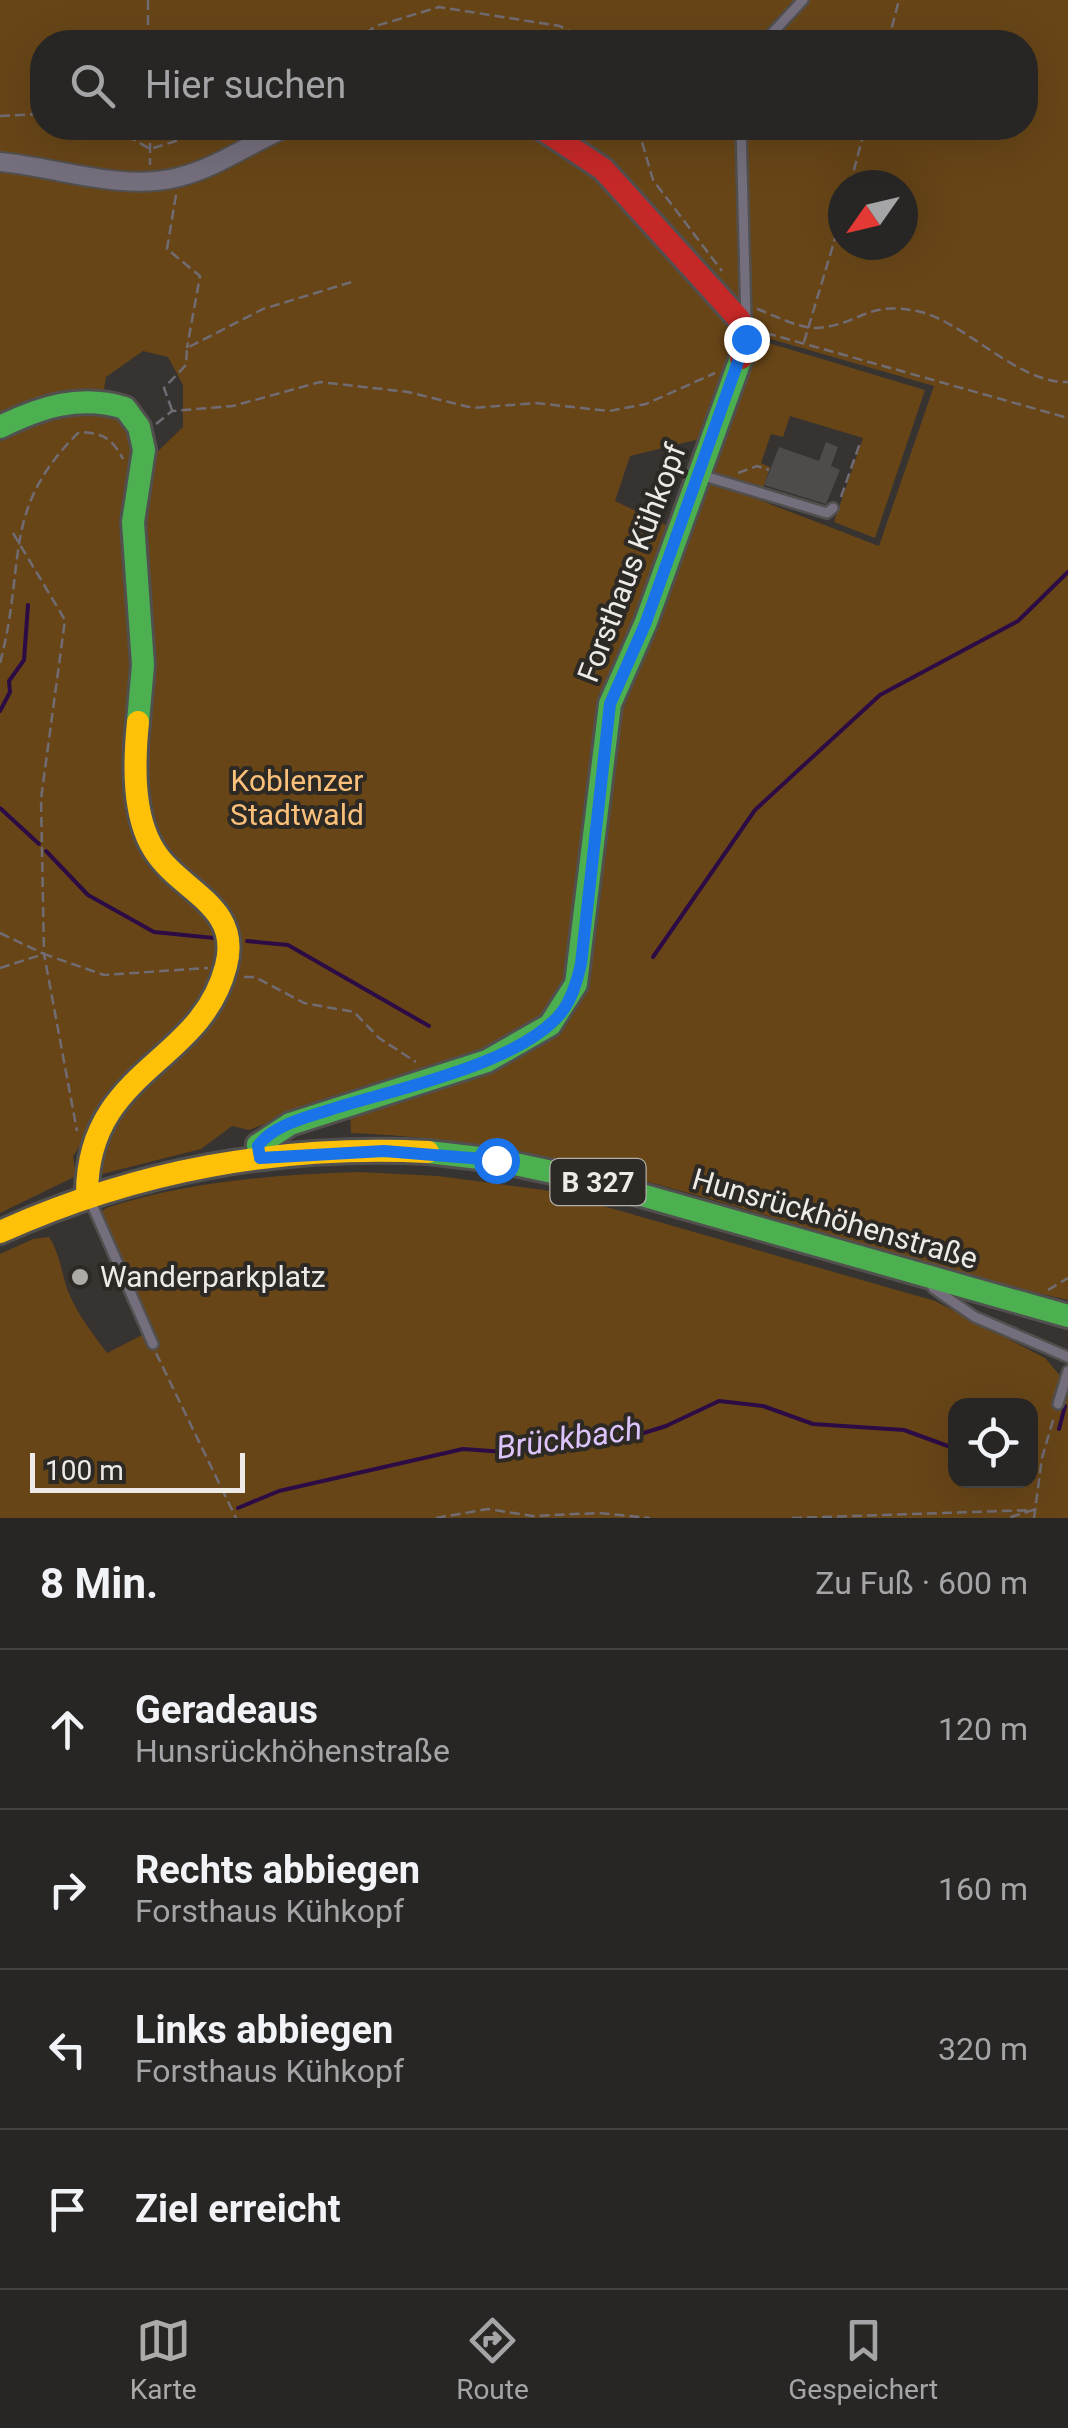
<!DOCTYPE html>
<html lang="de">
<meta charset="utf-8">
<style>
:root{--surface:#282625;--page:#302e2d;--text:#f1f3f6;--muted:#a5a5a7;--line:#444342;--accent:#adaaa7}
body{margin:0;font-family:Roboto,sans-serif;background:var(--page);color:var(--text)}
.controls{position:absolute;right:30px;bottom:30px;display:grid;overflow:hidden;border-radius:20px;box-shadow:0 10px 40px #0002}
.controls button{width:90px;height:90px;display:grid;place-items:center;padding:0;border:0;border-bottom:2px solid var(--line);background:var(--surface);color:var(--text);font:50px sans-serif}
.compass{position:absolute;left:828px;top:170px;width:90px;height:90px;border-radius:50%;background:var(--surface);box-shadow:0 10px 40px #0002;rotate:236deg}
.scale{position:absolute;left:30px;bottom:25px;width:215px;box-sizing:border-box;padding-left:10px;border:5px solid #edeae7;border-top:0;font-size:28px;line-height:35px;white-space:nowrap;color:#edeae7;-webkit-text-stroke:8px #2d2925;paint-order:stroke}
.stop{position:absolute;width:30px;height:30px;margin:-22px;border:8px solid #1a73e8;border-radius:50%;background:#fff}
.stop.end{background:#1a73e8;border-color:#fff;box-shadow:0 2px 10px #0008}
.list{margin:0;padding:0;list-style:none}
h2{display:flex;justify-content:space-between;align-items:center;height:130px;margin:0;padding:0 40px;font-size:42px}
h2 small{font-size:32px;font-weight:400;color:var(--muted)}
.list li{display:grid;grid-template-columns:65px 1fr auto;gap:30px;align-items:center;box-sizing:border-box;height:160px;padding:0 40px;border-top:2px solid var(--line)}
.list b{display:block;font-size:38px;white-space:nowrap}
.list p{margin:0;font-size:32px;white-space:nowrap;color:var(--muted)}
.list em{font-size:32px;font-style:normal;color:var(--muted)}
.icon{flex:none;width:55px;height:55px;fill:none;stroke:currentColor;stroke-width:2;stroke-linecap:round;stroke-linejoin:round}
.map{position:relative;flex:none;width:1068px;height:1518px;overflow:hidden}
.search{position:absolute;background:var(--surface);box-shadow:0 10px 40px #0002;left:30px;right:30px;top:30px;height:110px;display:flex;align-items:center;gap:25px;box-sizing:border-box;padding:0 35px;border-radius:40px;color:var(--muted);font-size:38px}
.sheet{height:770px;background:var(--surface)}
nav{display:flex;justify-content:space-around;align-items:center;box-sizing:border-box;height:140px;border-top:2px solid var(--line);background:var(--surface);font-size:28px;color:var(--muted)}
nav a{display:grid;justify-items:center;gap:5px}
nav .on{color:var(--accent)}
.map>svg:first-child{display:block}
</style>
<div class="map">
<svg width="1068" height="1518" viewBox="0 0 1068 1518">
<rect width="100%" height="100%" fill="#363331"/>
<!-- green -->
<path fill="#674517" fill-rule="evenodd" d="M0,0H1068V1300C827,1246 600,1142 351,1133L349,1092L249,1130L232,1126L201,1149L94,1176L93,1157L106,1139L92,1128L73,1156L76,1176L0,1213ZM42,42H1026V128H42ZM843,185H903V245H843ZM753,334L934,386L879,546L705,479ZM143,351L168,357L183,385V427L151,458L103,395L106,377ZM704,438L672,528L615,501L630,456Z
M755,339L925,390L875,538L834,522L863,438L790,416L783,437L771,434L761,463L770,467L763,488L711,472Z
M359,1172L438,1176L551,1191L935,1301L1045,1358L1068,1385V1518H0V1254L33,1239L49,1237C62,1257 61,1277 71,1298C80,1318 94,1335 107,1353L150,1331L102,1222L101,1212L106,1208C189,1181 272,1175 359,1172ZM956,1406H1030V1480H956Z"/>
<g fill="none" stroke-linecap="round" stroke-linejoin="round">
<!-- stream -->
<path stroke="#2d0c45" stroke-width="4" d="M0,711L10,692L9,681L24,660L28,605
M0,808L39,844
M46,851L88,895L154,932L214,938
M247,941L288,945L429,1026
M653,957L755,810L880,695L1018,621L1068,572
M1059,1429L1065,1406
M1030,1438L1036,1436
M238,1508L279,1491L463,1449L505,1452L631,1437L666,1426L719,1401L763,1406L813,1424L904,1430L956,1449"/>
</g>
<!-- building -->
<path fill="#4e4c4a" d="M826,442L838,447L831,466L840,470L826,504L764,485L779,447L819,461Z"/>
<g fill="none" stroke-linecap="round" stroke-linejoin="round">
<!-- lane casing -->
<g stroke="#52504f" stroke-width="14">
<path id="lane" d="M764,42L803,0
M741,128L746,320
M701,475L827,513L833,508
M90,1200L153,1344
M933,1288L975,1317L1068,1357
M1058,1404L1068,1371"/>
</g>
<!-- street casing -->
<g stroke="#52504f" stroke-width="22">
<path id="street" d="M0,162C57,167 122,192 179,177C216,168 251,143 286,128"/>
</g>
<!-- fast casing -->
<g stroke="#52504f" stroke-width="28">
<path id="fast" d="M0,427C41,407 80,394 125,408L139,427L144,450L133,522L143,665L138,722
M428,1152L496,1160L585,1179L1068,1316
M260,1158L258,1145L290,1124L487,1061L550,1025L576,984L610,704L646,622L741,358"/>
</g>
<!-- slow casing -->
<g stroke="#52504f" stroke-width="28">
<path id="slow" d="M87,1193C88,1068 201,1065 226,966C242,905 180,892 154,850C132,815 134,762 138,722
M0,1232C138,1170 277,1145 428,1152"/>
</g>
<!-- jam casing -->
<g stroke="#52504f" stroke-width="28">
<path id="jam" d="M541,128L603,169L739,319L746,333L741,358"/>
</g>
<!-- path -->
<path stroke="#716c73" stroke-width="2.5" stroke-dasharray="10 5" stroke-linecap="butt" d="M148,0V42
M353,42L376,26L439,7L560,26L589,42
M888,42L899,0
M0,116L42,114
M114,128L150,149L176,141L193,128
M150,128V165
M638,128L653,180L722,271
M850,185L865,128
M176,195L167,249L200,276L187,348
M757,309C774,315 798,328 816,328C862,325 866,299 921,312C967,324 1019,384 1068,382
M766,333L1068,418
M804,342L843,212
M172,410L164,388L186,365L187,348L263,309L355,281
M156,424L172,411L233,406L320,382L408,392L473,408L536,403L609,411L646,404L715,373
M738,473L757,466L769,470
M841,497L860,443
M13,533L65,620L41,799L44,954
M0,663C27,561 0,510 79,432C103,433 112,438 123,459
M0,933L44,954L77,1131
M0,968L44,954L104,975L208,968
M244,977H255L304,1003L354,1012L379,1038L416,1062
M1048,1290L1068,1278
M156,1353L236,1518
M436,1518L488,1509L532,1516L599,1513L650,1518
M792,1518L1033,1510L1008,1518
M1034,1518L1042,1458L1054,1417"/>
<!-- lane -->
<use href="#lane" stroke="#756e7c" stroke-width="9"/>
<!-- street -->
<use href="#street" stroke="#756e7c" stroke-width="18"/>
<!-- fast -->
<use href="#fast" stroke="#4caf50" stroke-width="22"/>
<!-- slow -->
<use href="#slow" stroke="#ffc107" stroke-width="22"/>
<!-- jam -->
<use href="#jam" stroke="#c62828" stroke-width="22"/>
</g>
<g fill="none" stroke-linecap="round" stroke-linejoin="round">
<!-- route -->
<path stroke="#1a73e8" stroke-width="12" d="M496,1160L384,1151L260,1158L258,1146C272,1126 304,1118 326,1111C390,1090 519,1065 561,1013C572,999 577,981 581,964L610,704L646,622L746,339"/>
</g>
<!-- markers -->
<circle fill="#adaaa7" stroke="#2d2925" stroke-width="4" cx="80" cy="1277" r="10"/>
<g text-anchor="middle" stroke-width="8" stroke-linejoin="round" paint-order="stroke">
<!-- shield labels -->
<rect fill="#2d2925" stroke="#b3b0ad" stroke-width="2.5" x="550.5" y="1159" width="95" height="46" rx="8"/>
<g font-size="28" font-weight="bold" fill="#edeae7">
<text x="598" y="1192">B 327</text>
</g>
<!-- street labels -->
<g font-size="30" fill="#edeae7" stroke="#2d2925">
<text transform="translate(632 563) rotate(-69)" y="10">Forsthaus Kühkopf</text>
<text transform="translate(835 1219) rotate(16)" y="10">Hunsrückhöhenstraße</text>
</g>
<!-- park labels -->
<g font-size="30" fill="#fbc07a" stroke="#2d2925">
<text x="297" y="791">Koblenzer<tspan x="297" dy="34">Stadtwald</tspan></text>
</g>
<!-- poi labels -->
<g font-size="30" fill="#edeae7" stroke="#2d2925" text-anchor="start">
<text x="100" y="1287">Wanderparkplatz</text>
</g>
<!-- water labels -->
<g font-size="32" font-style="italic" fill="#ddc3fc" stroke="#2d2925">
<text transform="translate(569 1438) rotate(-8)" y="11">Brückbach</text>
</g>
</g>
</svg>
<div class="controls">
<button><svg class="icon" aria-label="locate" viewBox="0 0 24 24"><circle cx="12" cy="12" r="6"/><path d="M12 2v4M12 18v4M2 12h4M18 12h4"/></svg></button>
</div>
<svg class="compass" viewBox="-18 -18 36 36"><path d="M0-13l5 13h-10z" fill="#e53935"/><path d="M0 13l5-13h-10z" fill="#a5a5a7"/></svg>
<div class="scale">100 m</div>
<div class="stop" style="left:496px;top:1160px"></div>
<div class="stop end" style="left:746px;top:339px"></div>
<div class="search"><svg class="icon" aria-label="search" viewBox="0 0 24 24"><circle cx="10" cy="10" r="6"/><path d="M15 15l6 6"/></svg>Hier suchen</div>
</div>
<section class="sheet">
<h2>8 Min.<small>Zu Fuß · 600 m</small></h2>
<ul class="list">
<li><svg class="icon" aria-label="ahead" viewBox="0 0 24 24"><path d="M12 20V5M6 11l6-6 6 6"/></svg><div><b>Geradeaus</b><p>Hunsrückhöhenstraße</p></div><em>120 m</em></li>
<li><svg class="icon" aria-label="right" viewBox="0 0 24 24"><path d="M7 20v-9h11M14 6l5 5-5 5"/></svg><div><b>Rechts abbiegen</b><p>Forsthaus Kühkopf</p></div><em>160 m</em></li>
<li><svg class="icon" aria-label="left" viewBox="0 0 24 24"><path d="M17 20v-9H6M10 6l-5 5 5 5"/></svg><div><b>Links abbiegen</b><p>Forsthaus Kühkopf</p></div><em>320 m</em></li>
<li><svg class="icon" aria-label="arrive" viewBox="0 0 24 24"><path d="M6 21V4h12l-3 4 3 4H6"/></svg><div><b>Ziel erreicht</b></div></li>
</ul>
</section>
<nav>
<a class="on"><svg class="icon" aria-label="map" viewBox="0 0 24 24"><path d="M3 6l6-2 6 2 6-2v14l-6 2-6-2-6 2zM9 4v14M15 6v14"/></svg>Karte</a>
<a><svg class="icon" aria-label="directions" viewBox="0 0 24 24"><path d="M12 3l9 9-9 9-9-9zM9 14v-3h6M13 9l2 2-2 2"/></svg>Route</a>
<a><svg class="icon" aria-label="saved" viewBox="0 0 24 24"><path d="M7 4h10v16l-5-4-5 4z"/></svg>Gespeichert</a>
</nav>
